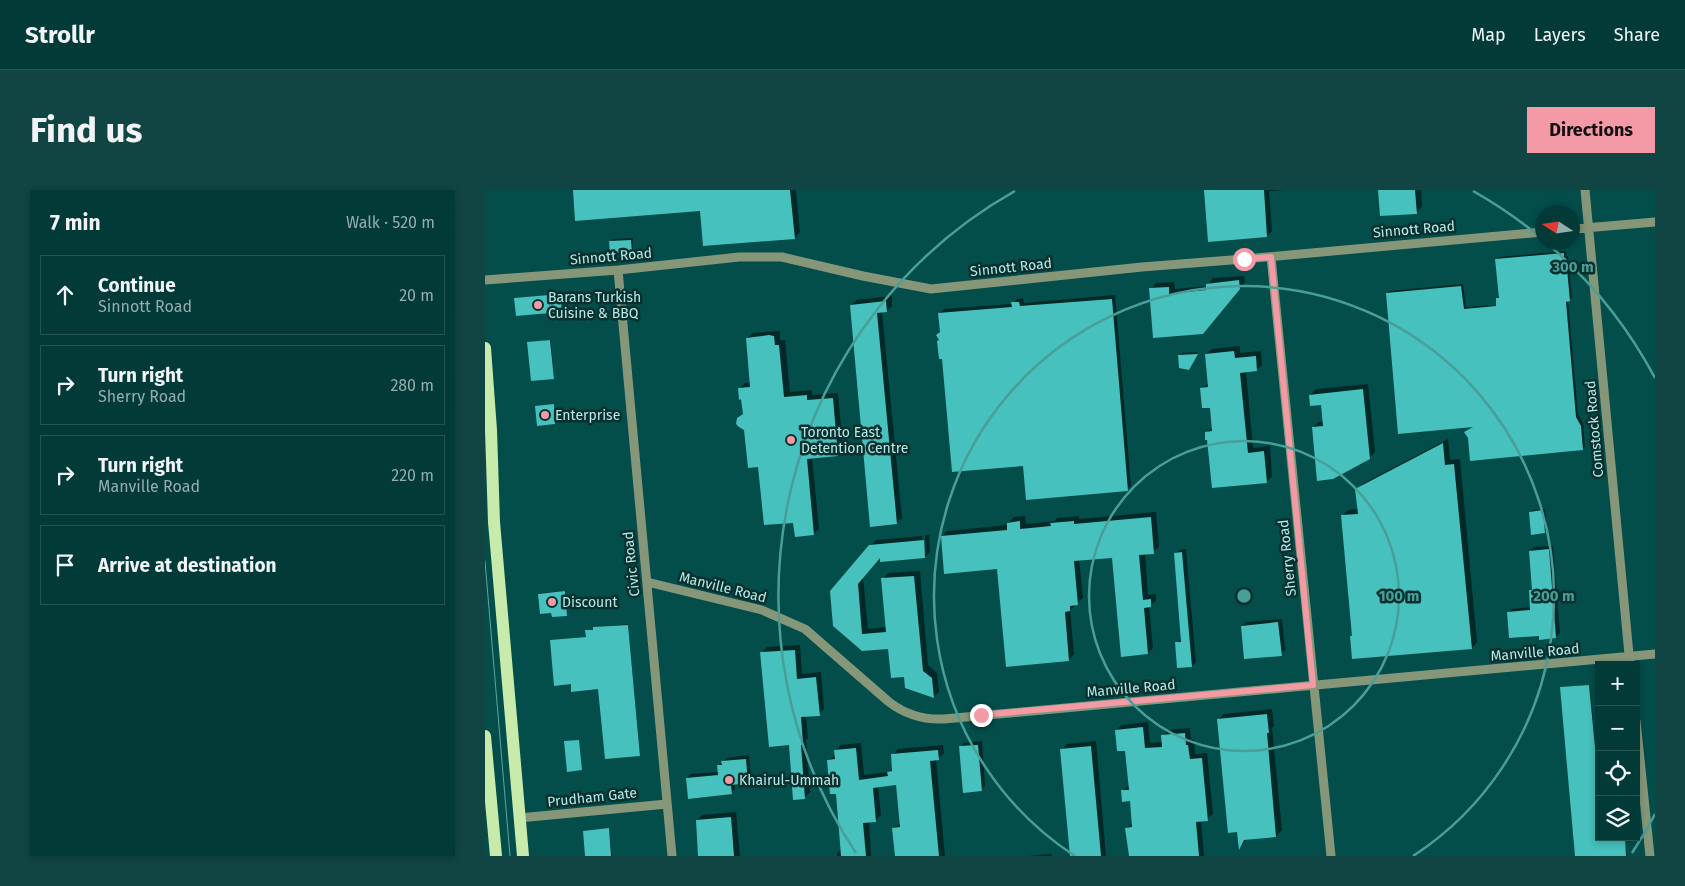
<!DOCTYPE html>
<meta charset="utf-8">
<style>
:root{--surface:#023a38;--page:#104543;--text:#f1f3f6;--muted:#96adae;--line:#235453;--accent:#f49aa6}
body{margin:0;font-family:"Fira Sans",sans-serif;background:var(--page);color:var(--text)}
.controls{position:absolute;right:15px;bottom:15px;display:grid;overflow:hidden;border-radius:0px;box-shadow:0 2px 8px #0003}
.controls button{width:45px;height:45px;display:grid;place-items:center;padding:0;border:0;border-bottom:1px solid var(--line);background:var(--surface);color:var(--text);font:25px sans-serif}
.compass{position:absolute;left:1050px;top:15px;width:45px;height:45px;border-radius:50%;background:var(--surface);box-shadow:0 2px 8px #0003;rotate:282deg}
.stop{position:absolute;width:15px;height:15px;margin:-11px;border:4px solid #f49aa6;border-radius:50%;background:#fff}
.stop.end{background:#f49aa6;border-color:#fff;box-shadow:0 1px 5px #0008}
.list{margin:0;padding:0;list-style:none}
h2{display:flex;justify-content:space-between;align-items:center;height:65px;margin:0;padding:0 20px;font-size:21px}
h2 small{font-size:16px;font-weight:400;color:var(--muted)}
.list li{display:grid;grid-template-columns:32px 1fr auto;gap:15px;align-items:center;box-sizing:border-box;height:80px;margin:0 10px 10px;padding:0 10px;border:1px solid var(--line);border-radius:0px}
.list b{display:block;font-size:19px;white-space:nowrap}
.list p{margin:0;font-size:16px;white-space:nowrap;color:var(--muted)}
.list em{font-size:16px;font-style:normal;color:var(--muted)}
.icon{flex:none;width:28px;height:28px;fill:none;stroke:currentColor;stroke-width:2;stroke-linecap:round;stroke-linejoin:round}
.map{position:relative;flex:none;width:1170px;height:666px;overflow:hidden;border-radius:0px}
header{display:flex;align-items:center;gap:30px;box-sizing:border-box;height:70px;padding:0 25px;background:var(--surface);border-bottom:1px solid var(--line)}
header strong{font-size:24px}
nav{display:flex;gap:28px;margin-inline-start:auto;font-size:18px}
.intro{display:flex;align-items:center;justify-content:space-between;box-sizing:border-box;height:120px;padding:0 30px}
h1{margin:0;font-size:35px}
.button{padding:12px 22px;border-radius:0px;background:var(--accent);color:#111;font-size:18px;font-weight:700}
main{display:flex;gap:30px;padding:0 30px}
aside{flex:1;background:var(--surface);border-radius:0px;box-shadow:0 2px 8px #0003}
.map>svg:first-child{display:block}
</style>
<header>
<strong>Strollr</strong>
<nav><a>Map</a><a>Layers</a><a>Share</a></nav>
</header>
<div class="intro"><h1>Find us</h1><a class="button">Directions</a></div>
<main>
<aside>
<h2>7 min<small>Walk · 520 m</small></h2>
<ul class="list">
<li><svg class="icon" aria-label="ahead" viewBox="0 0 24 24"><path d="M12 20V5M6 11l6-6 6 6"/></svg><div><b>Continue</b><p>Sinnott Road</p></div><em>20 m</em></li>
<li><svg class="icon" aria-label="right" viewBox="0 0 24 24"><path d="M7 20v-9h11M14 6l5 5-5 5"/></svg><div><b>Turn right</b><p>Sherry Road</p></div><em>280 m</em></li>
<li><svg class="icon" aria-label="right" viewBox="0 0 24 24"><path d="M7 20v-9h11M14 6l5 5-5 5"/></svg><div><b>Turn right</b><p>Manville Road</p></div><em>220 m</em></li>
<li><svg class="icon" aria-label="arrive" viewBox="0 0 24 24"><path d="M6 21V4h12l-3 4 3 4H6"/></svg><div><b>Arrive at destination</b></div></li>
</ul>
</aside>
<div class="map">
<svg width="1170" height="666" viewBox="0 0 1170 666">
<rect width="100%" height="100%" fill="#034d4b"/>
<!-- shadow -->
<path fill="#0007" d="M89,0H311L315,42L310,48L216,20Z
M720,0H800L784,1L787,41L782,46Z
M894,0H936L937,17L932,22Z
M148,48V58L146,60L125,52L128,49Z
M1081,61V67L1083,66L1087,108L1083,110L1093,224L1098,233L1100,256L1098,259L984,247L981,242L990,236L902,103L904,101L978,94L981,117L1013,115L1012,109L1015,106L1011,69L1014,67Z
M759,86L760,92L724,136L666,99L671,93L689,92L690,99L722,96L728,88Z
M76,104V120L31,108Z
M630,105L646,296L642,300L539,275L456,149L455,123L459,119L527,114L532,109L538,108L539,113Z
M407,106V116L402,121L397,122L417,328L411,333L366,115L372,110Z
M295,141V150H300L305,202L327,200V205L353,203L358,259L353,265L327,267L334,339L328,344L310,332L274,276L260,239L254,228L259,223L257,208L254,199L260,193L266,192L262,148L268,143Z
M66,150L69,187L68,188L45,152Z
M755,156V163L776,161L777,175L772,180L761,181L768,258L785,256L787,286L782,292L723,249L721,243L728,237L726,216L716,199L724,193L721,164L727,159Z
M713,162L704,177L694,165L697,163Z
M883,194L890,262L884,268L828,237L834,232L839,231L837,214L825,205L831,199Z
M963,249L965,270L975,269L992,452L987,458L868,445L857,326L863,320L873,319L872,300L877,294Z
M1060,319L1062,340L1059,342L1045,322L1048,320Z
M671,322L674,357L668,362L660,363L663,405L671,404V411L664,416L668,458L663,463L628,366L594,369L598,408L585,420L589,464L584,470L513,377L457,346L462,341L523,335V333L529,327L540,326L541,334L570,331L572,328L594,326V329Z
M440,345H444L445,362L440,367L396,366L378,387L383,439L402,437L398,389L403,383L435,381L443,475L452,483L454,502L448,507L420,486L404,457L349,435L385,356L391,350L437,346L439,364H441Z
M1068,356L1075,443L1071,447L1055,445L1023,423L1027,419L1046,417L1045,401L1048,398L1045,361L1049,357Z
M701,359L711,472L707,476L691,453L697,448L690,364L694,360Z
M81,401V424L54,404L55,403Z
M797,429L800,460L796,464L757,436L761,432Z
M143,434L155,564L154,565L114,498L87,493L67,450L102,447L101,441L109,439L110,437Z
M315,455L317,484L336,482L339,519L334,524L321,526L323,548L321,550L325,602L320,607L277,463L282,457Z
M1105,495L1114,592V647H1140L1142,666H1092L1077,497Z
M787,519L789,536L787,538L797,640L791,646L762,648L755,658L734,529L739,524Z
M663,532L665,553L678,552V546L683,540L705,538L706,550H709L710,564L722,563L728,624L722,629L716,630L719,666H644L641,639L647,633L646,610L637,601L645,595L641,559L631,540L637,535Z
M497,551L500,596L496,600L475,557L479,553Z
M611,551L621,666H586L577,560L582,554Z
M376,553L379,585L404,582L408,577L407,565L413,559L458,555L459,563L453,569H451L460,666H411L408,639L416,633L412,594L393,596L396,625L391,630L384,631L386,666H352V663L357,658L352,602L343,570L351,565L350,561L356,555Z
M264,565L266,588L262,592L250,593V599L246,603L202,588L206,584L234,582L233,576L242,568Z
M251,622L255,666H215L212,630L217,625Z
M124,638L127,666H100L99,641Z
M566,664L567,666H543Z"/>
<!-- building -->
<path fill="#46c1bd" d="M88,0H305L310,49L218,56L215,21L90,31Z
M719,0H779L782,47L723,52Z
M893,0H930L932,24L895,26Z
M146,50L147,62L125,63L124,51Z
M1079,63V68H1081L1085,111L1081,112L1091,227L1096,236L1098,260L985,271L983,248L979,242L988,237L913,244L901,103L976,96L979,119L1011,116V108H1014L1010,69Z
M754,90L755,99L718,144L668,148L664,98L684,97V104L721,100V94Z
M75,104L77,122L31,126L29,108Z
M627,109L643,301L541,310L538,276L467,282L457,169H454L452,151L454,150L451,145L455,142L453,123L527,117L526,112H534L535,116Z
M401,111L402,122L392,123L412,334L385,337L365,115Z
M284,145L289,146L290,155H294L299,207L322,205V210L348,208L353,266L322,269L329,345L310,347L308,333L279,335L273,277L263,278L259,240L254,237L251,234L252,228L258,224L256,209L254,210L253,198L265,197L261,148Z
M65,150L69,189L46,191L42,152Z
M749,161L750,168L771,166L772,181L755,183L763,263L779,261L782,293L727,298L722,250H720V242L727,241L725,218H717L715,198L723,197L720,164Z
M713,164L704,180L694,178L693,165Z
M878,199L885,269L848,289L832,291L827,237L838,236L836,215L825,216L824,205Z
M69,214L70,234L52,236L50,216Z
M958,253L960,275L969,274L987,459L867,469L865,446H867L856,325L873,324L870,299Z
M1058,320L1060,343L1046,345L1044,322Z
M666,327L669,364L654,365L658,410L666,409V417L659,418L663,464L636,467L627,368L589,371L593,415L585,416V421L580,422L584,471L521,477L512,379L459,384L456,346L522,340V333L535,331V339L566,336L565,333L589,331V334Z
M439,350L440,368L395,372V368L373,394L377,444L401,442L396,388L429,386L438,481L447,488L449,508L420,498L419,487L406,488L403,459L377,461L348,436L345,401L384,355Z
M1064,359L1071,448L1054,450V446L1024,448L1022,422L1045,420L1044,400H1047L1044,361Z
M697,362L707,477L692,478L690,452H696L689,363Z
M80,401L82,426L67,427L66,423L55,424L53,404Z
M793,432L797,466L759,469L756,436Z
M143,435L155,566L120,569L113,499L86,502V494L69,496L65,450L101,447L100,440H108V437Z
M310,460L312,489L331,487L335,526L316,527L318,554L316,555L320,609L308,610L304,555L284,557L275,462Z
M1104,495L1114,598V647H1140L1141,666H1090L1075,497Z
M782,524L784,543H782L791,647L759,650L754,660L752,642L743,643L732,529Z
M658,537L660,558L677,557L676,545L700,543L701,555H703L705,569L717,568L723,631L711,632L714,666H644L640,638L647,637L645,611L637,612L636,600H644L640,561H632L630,540Z
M94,550L97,580L82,582L79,551Z
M493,555L497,601L478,603L474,556Z
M606,556L616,666H585L575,559Z
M371,558L374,590L403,586L402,582L407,581L406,564L453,560L454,570L445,571L454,666H410L407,638L415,637L411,595L388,598L391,632L378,633L381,666H356L351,604H345L342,570L350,569L349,560Z
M261,569L263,593L246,595L247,604L203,609L201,588L233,585L232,575H237L236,571Z
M246,627L249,666H213L211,630Z
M124,638L126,666H100L98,641Z"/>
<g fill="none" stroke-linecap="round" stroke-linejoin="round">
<!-- minor -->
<path stroke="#869779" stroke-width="9" d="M1100,0L1145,475
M1088,39L1170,32
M786,67L846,666
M133,80L187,666
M0,90L133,80L254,67H297L378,86L446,99L657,77L759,69L1058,42
M162,392L277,420L320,439L404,512C421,525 438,530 459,529L1170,464
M1151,531L1165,666
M34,628L182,614"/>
<!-- major -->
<path stroke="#c8ebab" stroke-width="12" d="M0,158L6,240L9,332L38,666
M0,546L11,666"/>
<!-- tram -->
<path stroke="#65a3a0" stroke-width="1" d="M0,371L25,666"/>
</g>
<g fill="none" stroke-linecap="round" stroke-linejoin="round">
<!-- route -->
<path stroke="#f49aa6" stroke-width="6" d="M496,525L828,495L786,67L759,69"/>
</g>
<!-- distance rings -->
<g fill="none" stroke="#499f98" stroke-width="2.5">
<circle cx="759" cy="406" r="155"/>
<path d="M590 666A310 310 0 1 1 928 666"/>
<path d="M1170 624A465 465 0 0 1 1147 663M371 663A465 465 0 0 1 530 1M988 1A465 465 0 0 1 1055 47M1064 55A465 465 0 0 1 1170 188"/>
</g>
<!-- markers -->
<g fill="#f49aa6" stroke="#08302e" stroke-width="2">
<circle cx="53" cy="115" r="5"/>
<circle cx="60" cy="225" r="5"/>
<circle cx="306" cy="250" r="5"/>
<circle cx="67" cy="412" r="5"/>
<circle cx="244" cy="590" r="5"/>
</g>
<g text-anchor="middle" stroke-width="5" stroke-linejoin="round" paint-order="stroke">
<!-- street labels -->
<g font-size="14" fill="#b6eae7" stroke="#08302e">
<text transform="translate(929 39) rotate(-5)" y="5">Sinnott Road</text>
<text transform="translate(126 66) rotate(-5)" y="5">Sinnott Road</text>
<text transform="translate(526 77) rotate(-6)" y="5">Sinnott Road</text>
<text transform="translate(1109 239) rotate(-95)" y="5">Comstock Road</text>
<text transform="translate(802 368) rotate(-96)" y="5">Sherry Road</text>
<text transform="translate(146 374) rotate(-96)" y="5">Civic Road</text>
<text transform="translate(238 397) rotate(14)" y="5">Manville Road</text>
<text transform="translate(1050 462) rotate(-5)" y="5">Manville Road</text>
<text transform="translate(646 498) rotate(-5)" y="5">Manville Road</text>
<text transform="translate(107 607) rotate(-6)" y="5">Prudham Gate</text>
</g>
<!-- poi labels -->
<g font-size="14" fill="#b6eae7" stroke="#08302e" text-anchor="start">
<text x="63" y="112">Barans Turkish<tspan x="63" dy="16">Cuisine &amp; BBQ</tspan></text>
<text x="70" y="230">Enterprise</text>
<text x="316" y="247">Toronto East<tspan x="316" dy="16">Detention Centre</tspan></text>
<text x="77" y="417">Discount</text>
<text x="254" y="595">Khairul-Ummah</text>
</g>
</g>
<circle cx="759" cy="406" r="8" fill="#499f98" stroke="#08302e" stroke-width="2.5"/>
<g font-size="15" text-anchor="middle" font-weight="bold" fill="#499f98" stroke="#08302e" stroke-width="5" stroke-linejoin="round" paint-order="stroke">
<text x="1088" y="82">300 m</text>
<text x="914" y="411">100 m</text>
<text x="1069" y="411">200 m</text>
</g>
</svg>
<div class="controls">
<button>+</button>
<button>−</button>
<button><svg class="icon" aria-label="locate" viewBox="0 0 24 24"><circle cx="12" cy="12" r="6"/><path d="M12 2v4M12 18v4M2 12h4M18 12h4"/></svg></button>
<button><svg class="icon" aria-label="layers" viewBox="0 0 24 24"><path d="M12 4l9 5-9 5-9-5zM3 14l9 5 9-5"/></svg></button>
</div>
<svg class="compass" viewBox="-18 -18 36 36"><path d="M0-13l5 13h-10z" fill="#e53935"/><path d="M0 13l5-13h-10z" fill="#96adae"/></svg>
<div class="stop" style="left:759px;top:69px"></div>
<div class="stop end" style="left:496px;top:525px"></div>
</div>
</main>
